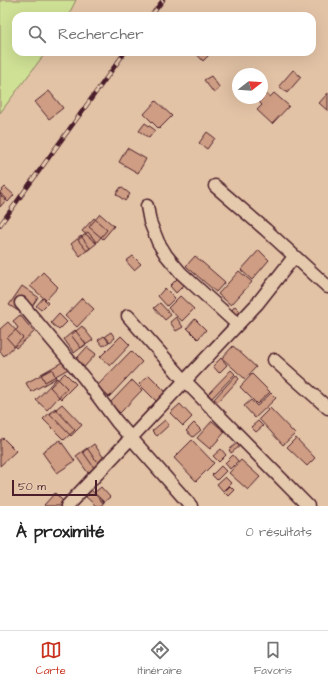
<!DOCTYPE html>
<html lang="fr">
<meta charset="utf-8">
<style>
:root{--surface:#fff;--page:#f6f6f6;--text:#222;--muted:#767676;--line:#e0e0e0;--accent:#c8321e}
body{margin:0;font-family:"Architects Daughter",sans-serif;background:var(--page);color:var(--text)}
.compass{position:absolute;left:232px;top:68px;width:36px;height:36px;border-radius:50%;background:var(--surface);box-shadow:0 4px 16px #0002;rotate:73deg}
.scale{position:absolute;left:12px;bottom:10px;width:85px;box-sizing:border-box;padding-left:4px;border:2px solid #4a1f2b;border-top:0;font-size:11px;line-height:14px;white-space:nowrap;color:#4a1f2b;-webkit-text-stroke:3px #e6caad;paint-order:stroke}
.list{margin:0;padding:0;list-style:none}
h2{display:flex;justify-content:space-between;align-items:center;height:52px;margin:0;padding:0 16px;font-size:17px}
h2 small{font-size:13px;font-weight:400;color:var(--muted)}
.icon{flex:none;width:22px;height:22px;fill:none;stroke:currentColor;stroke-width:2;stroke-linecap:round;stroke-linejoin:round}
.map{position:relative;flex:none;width:328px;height:506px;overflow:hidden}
.search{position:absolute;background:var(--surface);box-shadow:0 4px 16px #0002;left:12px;right:12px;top:12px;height:44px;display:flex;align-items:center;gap:10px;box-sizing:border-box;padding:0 14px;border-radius:12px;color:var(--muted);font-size:15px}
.sheet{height:124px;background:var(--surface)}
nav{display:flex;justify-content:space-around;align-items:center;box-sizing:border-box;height:56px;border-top:1px solid var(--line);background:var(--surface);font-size:11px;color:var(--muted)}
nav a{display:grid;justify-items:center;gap:2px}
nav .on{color:var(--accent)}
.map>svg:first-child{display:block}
</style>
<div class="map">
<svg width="328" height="506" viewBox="0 0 328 506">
<rect width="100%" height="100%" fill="#e3c3a6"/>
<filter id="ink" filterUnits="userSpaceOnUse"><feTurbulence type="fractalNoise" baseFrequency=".025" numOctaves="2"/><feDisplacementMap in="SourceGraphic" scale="8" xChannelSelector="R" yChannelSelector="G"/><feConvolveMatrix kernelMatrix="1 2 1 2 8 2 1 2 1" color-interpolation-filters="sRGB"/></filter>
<g filter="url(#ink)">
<!-- green -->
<path fill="#cfe195" stroke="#8c8060" d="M1,0H76L68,16H16V52H46L0,113V3Z"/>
<!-- building -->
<path fill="#ce9d83" stroke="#4a1f2b" d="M195,52H210L211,53L203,61Z
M293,70L301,77L287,93L279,86Z
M211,76L220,88L214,93L204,80Z
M49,91L63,108L49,119L35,102Z
M274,93L289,106L272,124L257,110L262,105L259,102L266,94L270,97Z
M328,93V111L319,103Z
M156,101L172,116L159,129L144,114Z
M145,123L155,130L149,138L139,131Z
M207,132L215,138L207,149L199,143Z
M127,148L146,159L138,173L119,162Z
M5,187L14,195L8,202L0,195V192Z
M121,187L130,194L125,201L116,194Z
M0,193L7,199L0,207Z
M100,214L114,226L103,239L89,227Z
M94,218L107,230L96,243L82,231Z
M88,232L97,243L87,251L78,240Z
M81,236L90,248L80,256L71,244Z
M259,250L269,260L252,280L241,270Z
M133,256L141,264L134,270L126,261Z
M195,256L225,282L216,292L186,266Z
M239,271L252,282L231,305L218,294Z
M43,272L58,287L46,300L30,286Z
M180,276L186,283L176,293L170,286Z
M22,286L38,297L26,316L9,305Z
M165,288L175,298L167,306L158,296Z
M180,296L194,309L182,321L168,308Z
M43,298L48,303L41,310L36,306Z
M82,298L94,309L77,327L65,316Z
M160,303L171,315L165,320L154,308Z
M235,306L241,312L238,316L232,310Z
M59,314L67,322L59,330L51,323Z
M20,315L34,332L16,348L7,338L18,328L13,321Z
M176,317L183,327L176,331L170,322Z
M195,319L206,330L198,339L187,328Z
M8,322L23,338L4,356L0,351V329Z
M82,326L93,340L81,348L71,335Z
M75,330L86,344L74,353L64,339Z
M111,332L115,338L110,342L105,336Z
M104,336L109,342L103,346L98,340Z
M121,336L130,345L110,366L100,357Z
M233,346L256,367L245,379L222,358Z
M87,347L96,354L77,375L69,367Z
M131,351L142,362L109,397L97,386Z
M221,358L227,365L219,373L213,366Z
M66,360L70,368L45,382L41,374Z
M52,369L56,378L31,392L26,383Z
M231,370L235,374L212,398L208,394Z
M65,373L76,384L61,399L50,387Z
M252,374L270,392L257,404L240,387Z
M149,375L169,395L160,405L139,384Z
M236,375L239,379L218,402L214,399Z
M57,378L67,388L47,410L36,400Z
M132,380L142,390L120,413L110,403Z
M271,393L276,398L255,418L244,406L251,400L257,406Z
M62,404L82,425L71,436L50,414Z
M180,404L192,417L183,426L170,413Z
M55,408L75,430L64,440L43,419Z
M270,408L295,434L283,445L259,419Z
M165,420L169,425L157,436L152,431Z
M212,421L225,432L210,449L197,438Z
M258,421L263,426L256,432L251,427Z
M194,423L201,430L193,437L186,431Z
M3,438L16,451L0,466V440Z
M296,438L315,458L307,466L287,447Z
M60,440L75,461L57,473L42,452Z
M192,440L214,463L196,481L174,458Z
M237,443L240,446L231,453L229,450Z
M94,444L106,461L95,469L83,452Z
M87,448L99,465L88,473L76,456Z
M221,449L226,455L219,462L213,456Z
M233,455L238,461L230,469L225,463Z
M241,460L260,477L248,490L229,473Z
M221,466L226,471L217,480L212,475Z
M225,477L231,483L223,491L217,484Z
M230,486L234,490L228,496L224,492Z
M101,487L110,497L103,503L94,493Z
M91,490L104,502L101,506H96L86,497Z
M55,493L64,502L60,506H45L44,505Z"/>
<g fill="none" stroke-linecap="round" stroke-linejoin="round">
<!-- street casing -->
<g stroke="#4a1f2b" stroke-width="15">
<path id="street" d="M215,186L266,230L328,287
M147,206L150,222L158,242L166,255L181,273L237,324
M21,303L84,378L117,422L191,506
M128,316L185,381L308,506
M274,360L328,408
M67,506L257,304L294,257"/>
</g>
<!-- street -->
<use href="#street" stroke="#e6caad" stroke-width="12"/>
<!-- rail casing -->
<g stroke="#4a1f2b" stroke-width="4.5">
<path id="rail" d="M151,16L163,0
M0,225L125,52"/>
</g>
<!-- rail -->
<use href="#rail" stroke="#e6caad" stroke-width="3" stroke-dasharray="9" stroke-linecap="butt"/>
</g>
</g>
</svg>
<svg class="compass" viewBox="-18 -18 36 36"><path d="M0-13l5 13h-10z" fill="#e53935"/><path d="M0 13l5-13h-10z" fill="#767676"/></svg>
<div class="scale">50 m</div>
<div class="search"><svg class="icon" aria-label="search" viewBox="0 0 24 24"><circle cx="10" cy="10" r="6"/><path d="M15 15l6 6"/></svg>Rechercher</div>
</div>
<section class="sheet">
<h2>À proximité<small>0 résultats</small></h2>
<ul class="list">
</ul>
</section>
<nav>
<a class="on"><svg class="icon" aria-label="map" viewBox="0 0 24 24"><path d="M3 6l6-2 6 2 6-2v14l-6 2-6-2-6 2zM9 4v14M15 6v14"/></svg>Carte</a>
<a><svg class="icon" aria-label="directions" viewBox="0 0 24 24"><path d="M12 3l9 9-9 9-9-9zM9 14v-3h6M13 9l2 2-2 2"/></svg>Itinéraire</a>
<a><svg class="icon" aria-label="saved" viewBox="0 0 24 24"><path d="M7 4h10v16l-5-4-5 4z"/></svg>Favoris</a>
</nav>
